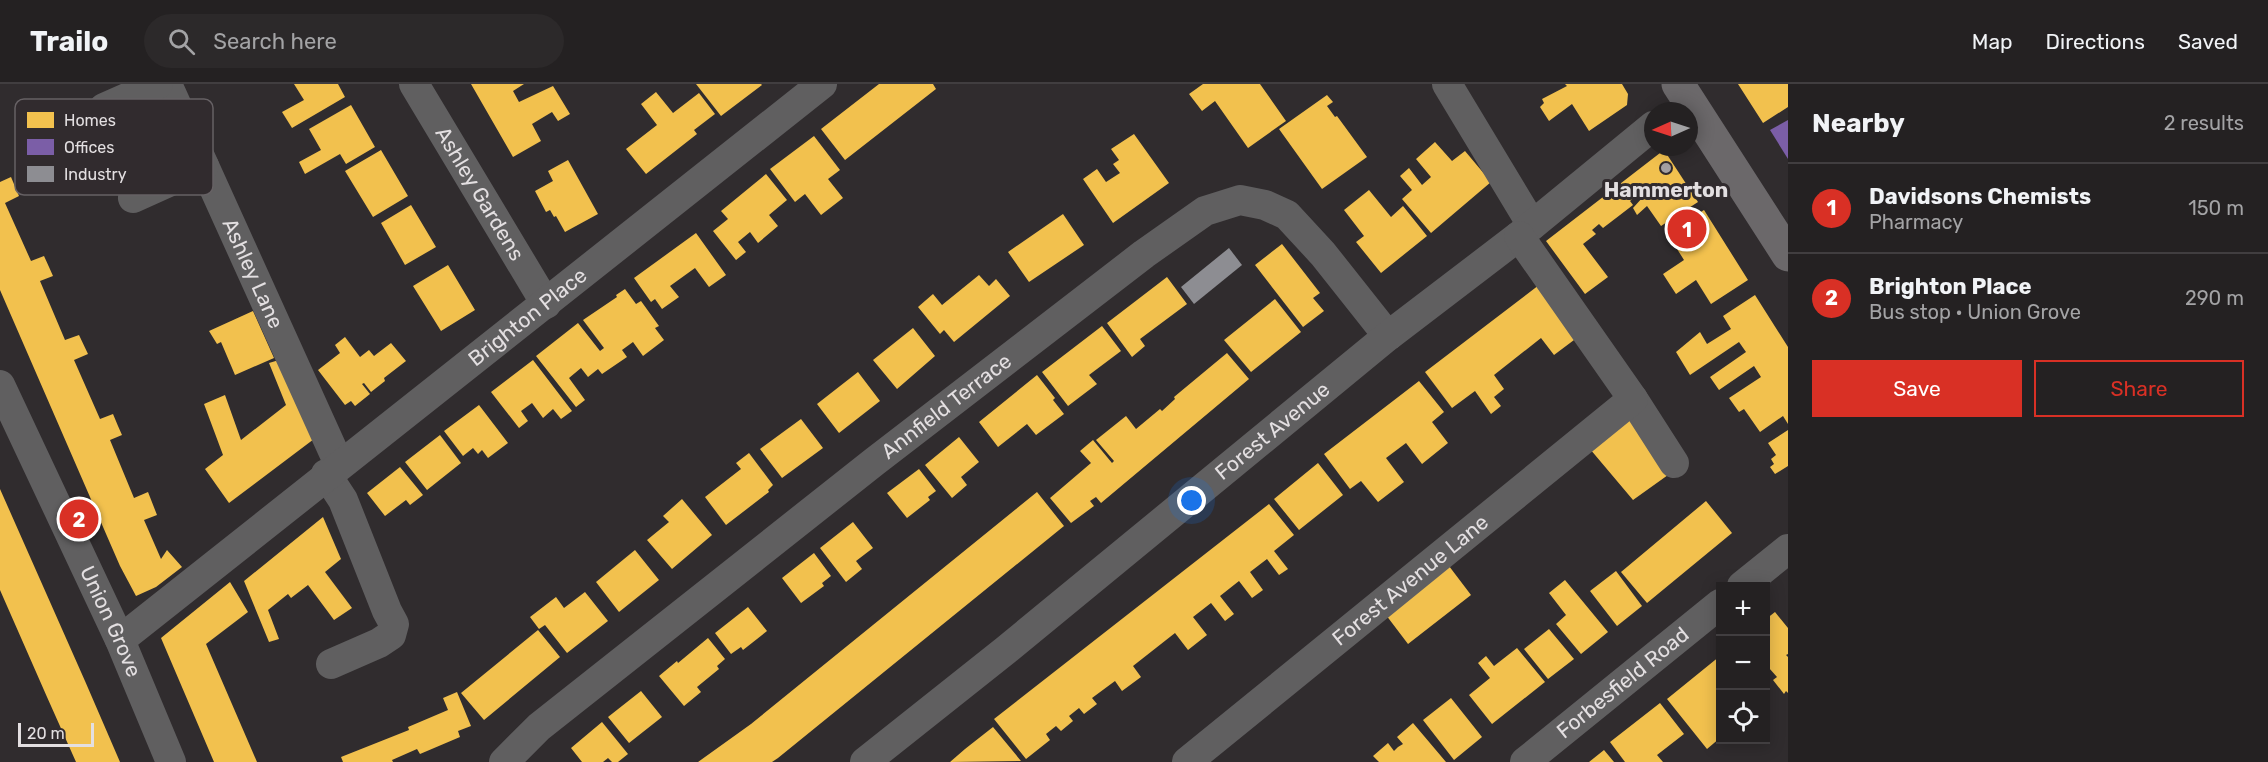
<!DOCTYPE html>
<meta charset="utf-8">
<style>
:root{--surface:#242122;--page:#2c292a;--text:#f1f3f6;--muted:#a3a3a5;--line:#413e40;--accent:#d93025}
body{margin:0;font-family:Rubik,sans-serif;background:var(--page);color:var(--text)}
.controls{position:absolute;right:18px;bottom:18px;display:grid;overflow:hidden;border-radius:0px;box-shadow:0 3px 15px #0003}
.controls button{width:54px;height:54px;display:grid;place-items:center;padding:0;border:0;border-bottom:2px solid var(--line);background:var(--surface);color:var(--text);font:30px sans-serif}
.compass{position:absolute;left:1644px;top:18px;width:54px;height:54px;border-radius:50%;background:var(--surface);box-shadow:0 3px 15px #0003;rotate:267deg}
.scale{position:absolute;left:18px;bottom:15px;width:76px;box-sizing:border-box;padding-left:6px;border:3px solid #e3dfe1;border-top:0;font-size:16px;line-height:21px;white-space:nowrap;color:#e3dfe1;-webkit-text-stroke:4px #312b2e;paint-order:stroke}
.you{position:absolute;left:1192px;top:417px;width:21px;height:21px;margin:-15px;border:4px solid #fff;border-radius:50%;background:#1a73e8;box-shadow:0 0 0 9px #1a73e833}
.badge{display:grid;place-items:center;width:39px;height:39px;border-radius:50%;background:var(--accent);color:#fff;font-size:20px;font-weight:700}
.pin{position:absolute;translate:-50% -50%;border:3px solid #fff;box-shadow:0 2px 6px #0006}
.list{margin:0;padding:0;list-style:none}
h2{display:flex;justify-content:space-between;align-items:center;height:78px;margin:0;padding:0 24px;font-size:26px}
h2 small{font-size:20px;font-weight:400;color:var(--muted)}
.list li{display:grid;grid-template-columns:39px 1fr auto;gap:18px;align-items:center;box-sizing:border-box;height:90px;padding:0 24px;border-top:2px solid var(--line)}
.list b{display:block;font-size:22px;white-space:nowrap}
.list p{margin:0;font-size:20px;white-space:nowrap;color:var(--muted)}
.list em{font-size:20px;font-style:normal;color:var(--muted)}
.actions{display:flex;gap:12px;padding:18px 24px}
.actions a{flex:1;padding:14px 0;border:2px solid var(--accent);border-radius:0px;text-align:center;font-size:21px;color:var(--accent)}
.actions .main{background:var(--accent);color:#fff}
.icon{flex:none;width:33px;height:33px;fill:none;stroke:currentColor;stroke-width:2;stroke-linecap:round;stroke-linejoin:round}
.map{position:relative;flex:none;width:1788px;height:678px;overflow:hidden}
header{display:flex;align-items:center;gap:36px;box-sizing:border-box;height:84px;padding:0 30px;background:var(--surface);border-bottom:2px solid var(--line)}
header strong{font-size:28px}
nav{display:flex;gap:33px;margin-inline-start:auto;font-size:21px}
.search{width:420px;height:54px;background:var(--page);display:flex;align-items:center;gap:15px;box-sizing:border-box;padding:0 21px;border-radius:33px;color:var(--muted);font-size:22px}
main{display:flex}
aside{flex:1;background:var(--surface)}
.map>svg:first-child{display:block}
</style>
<header>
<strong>Trailo</strong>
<div class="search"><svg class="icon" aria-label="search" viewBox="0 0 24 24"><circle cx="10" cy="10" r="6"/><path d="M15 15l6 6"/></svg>Search here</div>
<nav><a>Map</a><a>Directions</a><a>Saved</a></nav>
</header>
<main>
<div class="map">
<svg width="1788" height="678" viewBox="0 0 1788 678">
<rect width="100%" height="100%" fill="#302c2e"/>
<!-- homes -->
<path fill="#f2c14e" d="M294,0H338L345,13L292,44L282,28L304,16Z
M471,0H524L513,7L519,18L553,2L570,30L558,37L552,28L532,40L541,57L513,73Z
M696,0H761L762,1L721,32Z
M879,0H933L936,5L845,76L821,45Z
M1203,0H1260L1286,37L1248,64L1215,17L1202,27L1189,10Z
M1565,0H1622L1628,10L1627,21L1589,47L1572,20L1549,37L1540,23L1544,19L1542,15L1567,2Z
M1738,0H1788V23L1763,39Z
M656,8L673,29L699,9L715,30L694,46L697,50L646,90L626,65L657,41L641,20Z
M1327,11L1333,18L1327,22L1335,33L1337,32L1367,73L1322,105L1279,45Z
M351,21L375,63L346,80L340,70L305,90L299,78L321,66L309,45Z
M1134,50L1169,99L1113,139L1083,95L1097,85L1106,98L1120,89L1113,80L1119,76L1111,65Z
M814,52L840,86L828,95L843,114L821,131L805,110L795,118L770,85Z
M1435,58L1452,77L1465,67L1491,98L1431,149L1402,115L1412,106L1400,92L1409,84L1422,101L1431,93L1416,75Z
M381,66L408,112L373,133L345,87Z
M1660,69H1666L1698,118L1661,142L1647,122L1637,131L1633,124L1643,113L1640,109L1630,117L1633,121L1620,131L1603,144L1599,140L1592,146L1596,150L1583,160L1608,193L1585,210L1546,157Z
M568,76L598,130L565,148L556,132L554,133L550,126L546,128L535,107L553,97L548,87Z
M766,90L787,116L769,131L778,142L758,159L750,148L738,158L746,168L736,176L713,147L728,135L721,127Z
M11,93L19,112L5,119L31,177L44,172L49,183L53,192L40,197L65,256L79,251L88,270L74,276L100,335L113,330L118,342L122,351L110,356L134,414L148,408L157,431L144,436L161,475L167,466L182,483L156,503L136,512L120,482L0,206V98Z
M1369,106L1391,133L1403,122L1427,152L1381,189L1356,158L1364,152L1344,126Z
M411,121L436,163L405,181L381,139Z
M1704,126L1748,196L1711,220L1696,196L1676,210L1663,190L1684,176L1667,149Z
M1063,130L1084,161L1029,198L1008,168Z
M696,149L726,191L709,203L695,184L670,202L679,213L662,225L655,215L651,218L634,194Z
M1282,160L1320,209L1313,214L1324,227L1303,243L1255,181Z
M448,181L475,226L441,247L413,202Z
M979,191L989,202L996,195L1010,212L954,258L944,246L940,250L918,223L933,210L942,221Z
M1167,193L1187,220L1140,255L1145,262L1132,273L1107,239Z
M1539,201L1578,253L1554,271L1541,254L1494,291L1504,305L1494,313L1501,322L1491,330L1475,307L1452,324L1425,288Z
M625,205L636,220L641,217L659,242L655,244L664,256L643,272L633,258L622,266L627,273L602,290L598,285L588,293L581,284L569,294L585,316L576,323L536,272L578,239L600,267L604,264L583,236L617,213L616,211Z
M1755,211L1788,263V340L1783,332L1760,348L1744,325L1739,328L1729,314L1761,293L1754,282L1719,306L1710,293L1746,268L1739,258L1690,291L1676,268L1700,248L1707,260L1731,245L1723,232Z
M1275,215L1301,248L1251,288L1224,256Z
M253,227L274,274L235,291L221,258L217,260L209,247Z
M1102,242L1121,267L1089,291L1097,300L1068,322L1042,288Z
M913,244L935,272L897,305L873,276Z
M345,253L360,273L369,266L374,272L391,259L406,277L384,294L385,297L371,308L364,299L362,300L370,310L355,322L351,317L345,321L318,286L340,269L335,261Z
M1227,269L1249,295L1101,419L1096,413L1090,417L1094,422L1071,439L1050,414L1091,379L1080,367L1093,356L1112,379L1114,377L1096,356L1126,332L1136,345L1160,325L1162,327L1175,315L1174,313Z
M279,276L314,355L229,419L205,385L223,371L204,320L225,311L241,356L286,321L269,279Z
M533,276L572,327L561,335L553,325L543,334L532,319L521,327L528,337L519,344L491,308Z
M858,288L880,317L839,349L817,320Z
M1037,291L1055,314L1053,316L1064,330L1036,351L1027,340L998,363L979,338Z
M1419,297L1444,328L1432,338L1448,359L1422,380L1406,359L1386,374L1404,398L1378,418L1361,397L1350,405L1324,370Z
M479,321L508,359L488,374L482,366L478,370L473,364L463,372L444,347Z
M1631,332L1668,391L1633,416L1590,365Z
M801,335L823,364L782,394L760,365Z
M1788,346V382L1775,390L1770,383L1774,380L1771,375L1776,371L1768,359Z
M440,351L461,379L427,406L405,378Z
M959,353L979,378L961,393L967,401L952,414L925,381Z
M749,369L773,401L768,406L769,408L726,441L705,413L741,385L736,379Z
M1318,379L1343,411L1299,446L1274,415Z
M400,383L423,411L410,421L406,416L385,432L367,409Z
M919,385L936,407L928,413L930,416L907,434L887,409Z
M0,405L85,597L120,678H76L47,613L0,506Z
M1037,408L1064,442L778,674L772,678H698L751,640Z
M682,415L712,451L672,485L647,456L669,438L663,432Z
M1706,417L1732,449L1647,519L1621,488Z
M1269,420L1294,451L1274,467L1288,485L1279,491L1267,475L1250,488L1263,506L1252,514L1239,497L1220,512L1234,530L1225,537L1211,519L1193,533L1207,551L1188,566L1175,549L1133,582L1141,593L1122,607L1115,597L1092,614L1097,620L1084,630L1079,624L1069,632L1073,637L1061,647L1056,642L1046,650L1050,656L1026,675L994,635Z
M323,433L341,475L325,488L352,524L334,536L308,501L291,514L288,510L268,526L279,555L269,558L244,497Z
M853,438L873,464L856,477L862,485L846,498L820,464Z
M635,466L659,496L619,528L596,498Z
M814,469L831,492L822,499L824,502L801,519L782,494Z
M1449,482L1471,511L1408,560L1386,531Z
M1616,487L1642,522L1617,542L1590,507Z
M1565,496L1608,548L1581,570L1556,540L1566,531L1549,509Z
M230,498L248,528L206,560L257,678H214L161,554Z
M585,508L608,537L567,569L545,541L539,545L530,533L556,513L564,524Z
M748,523L767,547L743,566L741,563L731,570L715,549Z
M1775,528L1788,544V570L1786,571L1788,573V609L1786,607L1784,610L1773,596L1777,593L1769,584L1766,588V535Z
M1549,545L1574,575L1548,595L1524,565Z
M538,546L560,573L484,636L461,609Z
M708,554L725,575L717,582L719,585L697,603L701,608L684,622L659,592L677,577L678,579Z
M1517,564L1545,598L1492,640L1469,611L1490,594L1478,579L1486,572L1494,582Z
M1720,572V654L1707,665L1667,615Z
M641,607L662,633L629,659L608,633Z
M457,608L471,642L458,647L460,653L420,670L417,665L392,676L393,678H343L341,673L409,646L408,643L448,626L443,614Z
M1451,614L1482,653L1454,676L1423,636Z
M1660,619L1684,650L1657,671L1663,678H1625L1610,658Z
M602,638L628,670L618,678H612L608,674L603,678H582L571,664Z
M1413,639L1446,678H1379L1373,672L1388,659L1394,667L1398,663L1403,660L1397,653Z
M993,643L1021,677L950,678L965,665Z
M1604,666L1614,678H1589Z"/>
<!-- offices -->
<path fill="#7b5ea7" d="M1788,36V75L1770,46Z"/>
<!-- industry -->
<path fill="#8d8d92" d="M1229,164L1242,181L1194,220L1181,203Z"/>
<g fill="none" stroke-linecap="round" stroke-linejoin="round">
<!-- minor -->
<g stroke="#605f60" stroke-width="30">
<path id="s1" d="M167,0L339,380"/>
<path id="s2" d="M414,0L546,220"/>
<path d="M1447,0L1532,141"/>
<path d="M104,24L158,0"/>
<path d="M133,114L204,82"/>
<path id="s3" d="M0,301L120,556L171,678"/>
<path d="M1633,315L1674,379"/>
<path d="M326,390L343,416L387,527L394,540L391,551L379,559L331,580"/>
<path d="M1742,502L1788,465"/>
<path id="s4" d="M120,556L822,0"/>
<path id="s5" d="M504,678L539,643L874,378L1144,170L1205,127L1240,116L1265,121L1287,131L1323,170L1388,252"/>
<path id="s6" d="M865,678L1006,566L1388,252L1519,152L1653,42"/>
<path id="s7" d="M1187,678L1633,315L1519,152"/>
<path id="s8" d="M1525,678L1720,520"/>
</g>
<!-- major -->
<path stroke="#6b686a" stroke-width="33" d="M1678,0L1788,171"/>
</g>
<!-- markers -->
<circle fill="#a4a0a2" stroke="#312b2e" stroke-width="2" cx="1666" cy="84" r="6"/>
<g text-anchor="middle" stroke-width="6" stroke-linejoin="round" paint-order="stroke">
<!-- poi labels -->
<g font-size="21" font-weight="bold" fill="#e3dfe1" stroke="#312b2e">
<text x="1666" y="113">Hammerton</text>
</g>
<!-- street labels -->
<g font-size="21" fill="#e3dfe1" stroke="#312b2e">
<text dy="7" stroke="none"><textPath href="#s2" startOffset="128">Ashley Gardens</textPath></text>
<text dy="7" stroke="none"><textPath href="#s1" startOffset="208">Ashley Lane</textPath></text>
<text dy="7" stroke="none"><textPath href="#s4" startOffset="520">Brighton Place</textPath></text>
<text dy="7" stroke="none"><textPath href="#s5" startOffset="568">Annfield Terrace</textPath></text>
<text dy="7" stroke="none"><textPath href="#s6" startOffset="525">Forest Avenue</textPath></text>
<text dy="7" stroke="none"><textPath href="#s7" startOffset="288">Forest Avenue Lane</textPath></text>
<text dy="7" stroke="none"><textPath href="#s3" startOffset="261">Union Grove</textPath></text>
<text dy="7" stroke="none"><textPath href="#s8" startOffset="126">Forbesfield Road</textPath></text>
</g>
</g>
<!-- legend -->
<rect x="15" y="15" width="198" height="96" rx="9" fill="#312b2e" stroke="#666164" stroke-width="1.5"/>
<rect x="27" y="28" width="27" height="16" fill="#f2c14e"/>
<rect x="27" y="55" width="27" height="16" fill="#7b5ea7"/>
<rect x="27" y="82" width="27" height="16" fill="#8d8d92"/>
<g font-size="16" fill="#e3dfe1">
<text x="64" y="42">Homes</text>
<text x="64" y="69">Offices</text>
<text x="64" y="96">Industry</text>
</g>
</svg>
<div class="controls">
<button>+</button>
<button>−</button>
<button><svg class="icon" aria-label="locate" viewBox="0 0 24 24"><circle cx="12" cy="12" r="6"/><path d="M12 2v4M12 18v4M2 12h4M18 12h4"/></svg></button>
</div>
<svg class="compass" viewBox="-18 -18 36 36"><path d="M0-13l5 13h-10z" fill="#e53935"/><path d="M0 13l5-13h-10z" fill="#a3a3a5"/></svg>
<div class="scale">20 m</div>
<div class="you"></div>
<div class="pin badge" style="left:1687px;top:145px">1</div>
<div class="pin badge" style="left:79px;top:435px">2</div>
</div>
<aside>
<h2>Nearby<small>2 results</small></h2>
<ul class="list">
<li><span class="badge">1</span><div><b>Davidsons Chemists</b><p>Pharmacy</p></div><em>150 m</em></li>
<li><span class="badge">2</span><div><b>Brighton Place</b><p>Bus stop · Union Grove</p></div><em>290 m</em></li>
</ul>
<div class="actions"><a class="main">Save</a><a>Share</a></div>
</aside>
</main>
